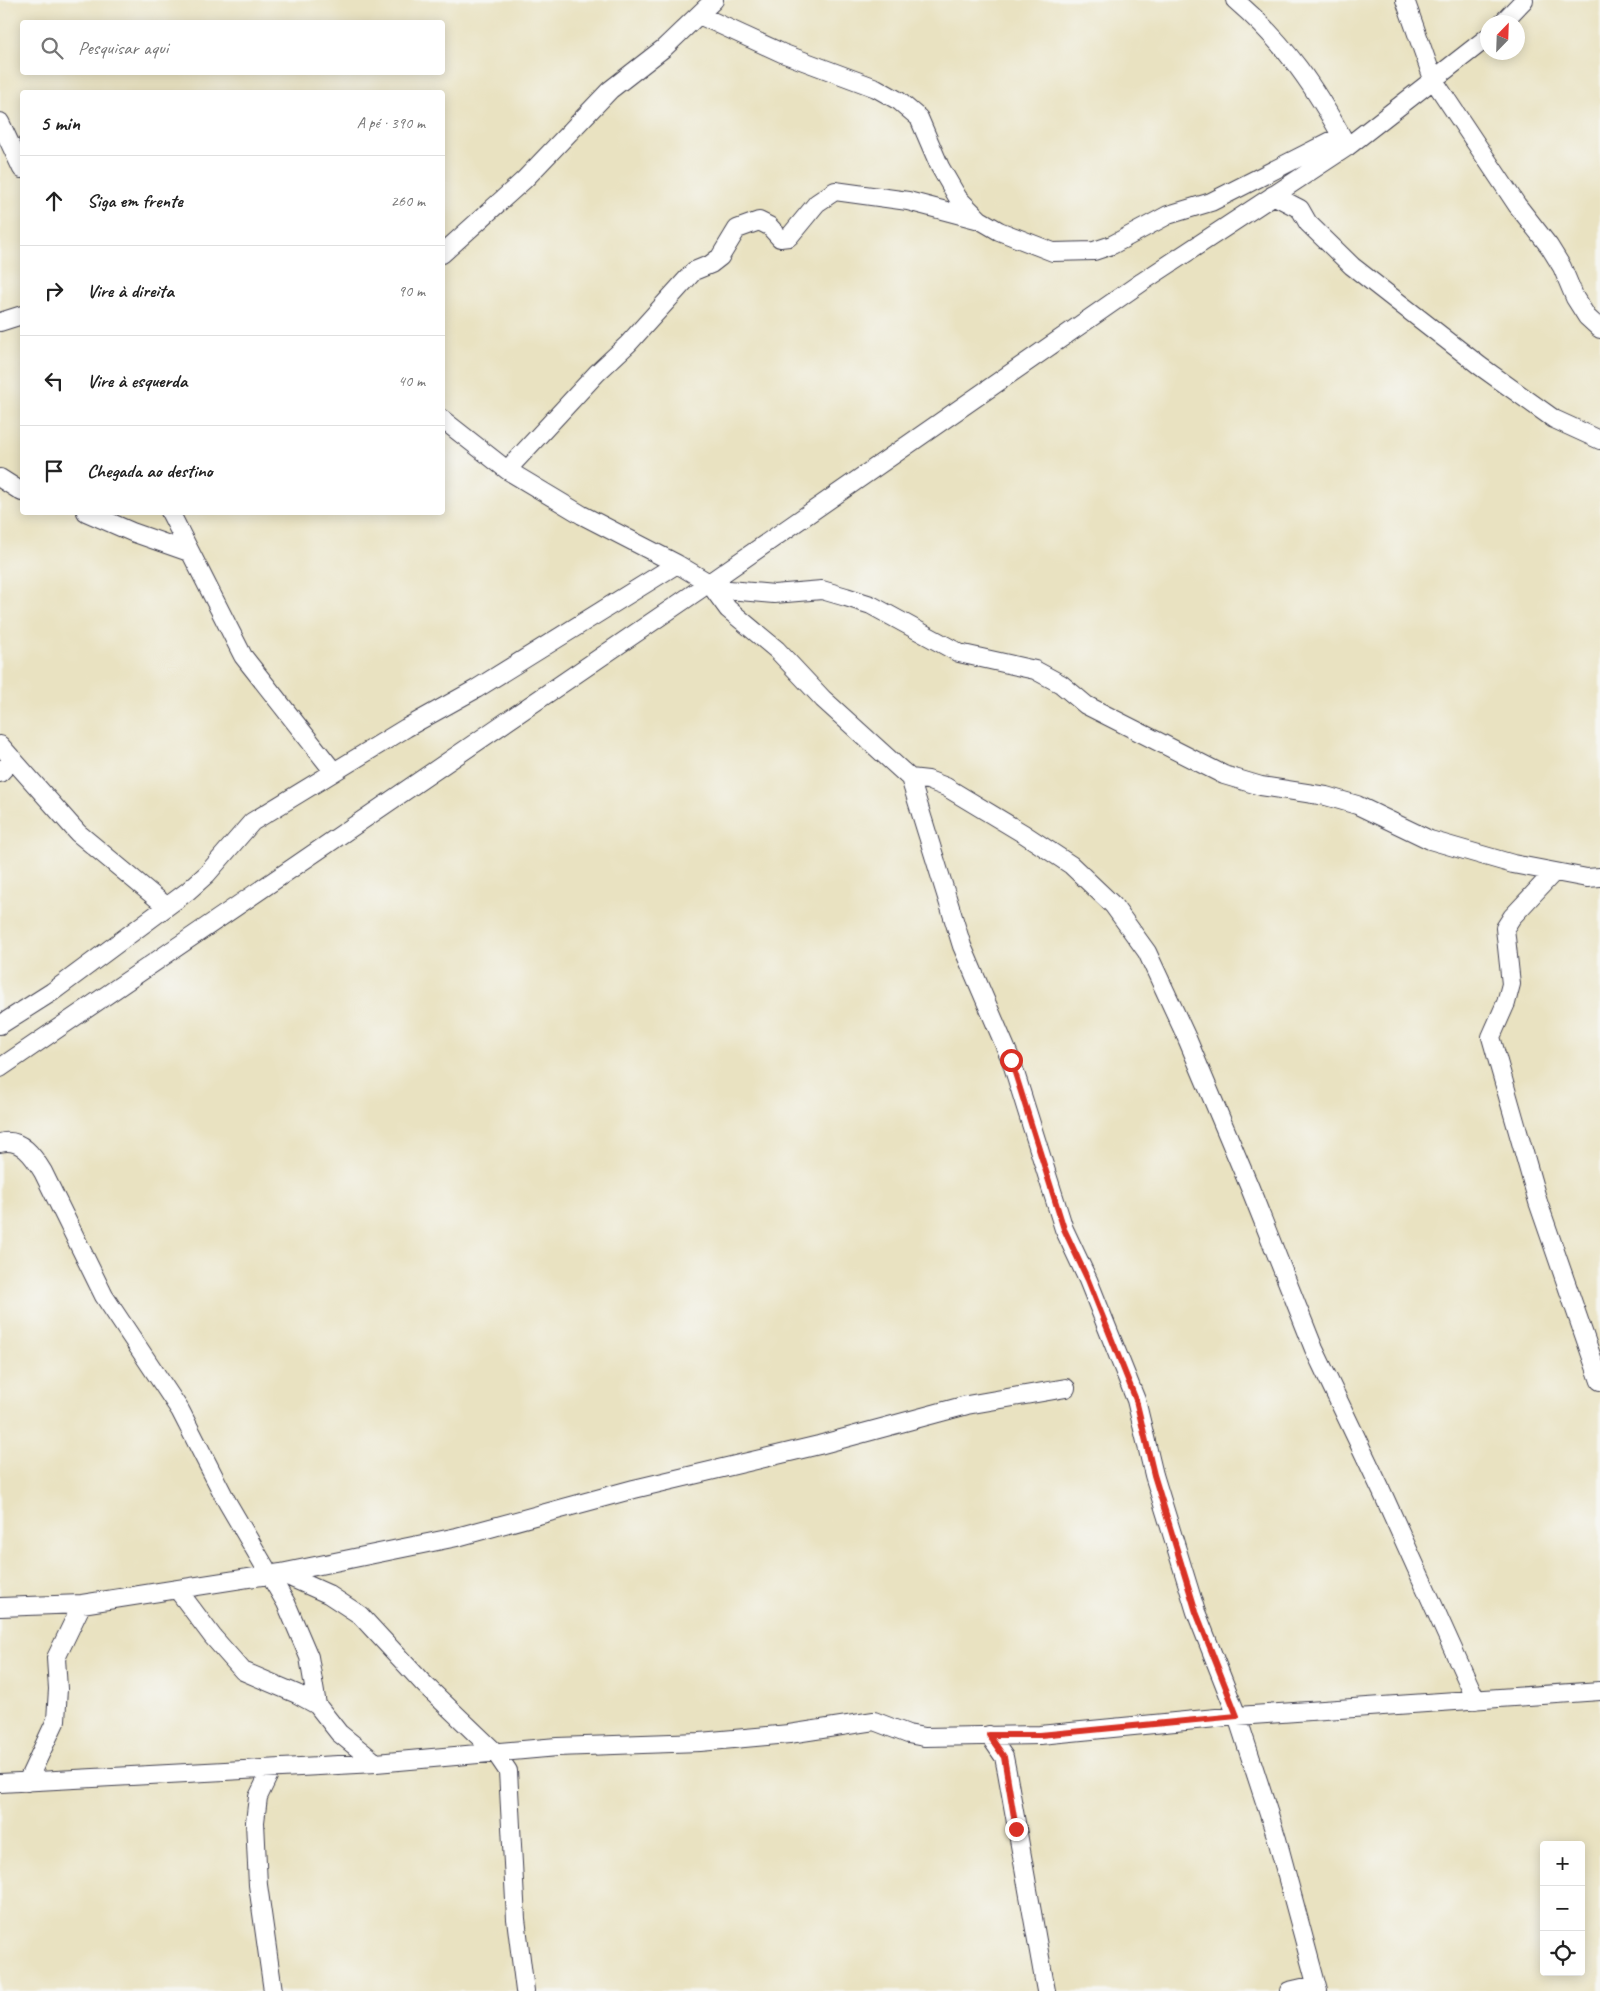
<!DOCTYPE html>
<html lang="pt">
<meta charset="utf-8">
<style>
:root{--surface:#fff;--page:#f6f6f6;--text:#222;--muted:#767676;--line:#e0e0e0}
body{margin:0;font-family:Caveat,sans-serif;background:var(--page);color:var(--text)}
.controls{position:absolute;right:15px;bottom:15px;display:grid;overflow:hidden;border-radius:5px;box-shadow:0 2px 12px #0003}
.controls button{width:45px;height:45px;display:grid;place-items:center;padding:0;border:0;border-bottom:1px solid var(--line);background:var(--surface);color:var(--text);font:25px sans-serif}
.compass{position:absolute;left:1480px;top:15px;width:45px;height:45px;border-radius:50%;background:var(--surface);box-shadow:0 2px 12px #0003;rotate:23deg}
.stop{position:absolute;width:15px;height:15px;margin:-11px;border:4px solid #d93025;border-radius:50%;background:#fff}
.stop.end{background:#d93025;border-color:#fff;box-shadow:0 1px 5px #0008}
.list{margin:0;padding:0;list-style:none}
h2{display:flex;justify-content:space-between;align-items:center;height:65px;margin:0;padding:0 20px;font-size:21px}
h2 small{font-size:16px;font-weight:400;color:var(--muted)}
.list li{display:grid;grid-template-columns:32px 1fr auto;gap:15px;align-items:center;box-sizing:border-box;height:90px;padding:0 20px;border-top:1px solid var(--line)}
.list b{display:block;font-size:19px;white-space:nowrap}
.list em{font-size:16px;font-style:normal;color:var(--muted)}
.icon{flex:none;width:28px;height:28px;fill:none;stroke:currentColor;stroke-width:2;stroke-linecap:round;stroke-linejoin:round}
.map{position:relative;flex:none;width:1600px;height:1991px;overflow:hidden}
.search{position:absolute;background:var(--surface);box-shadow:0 2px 12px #0003;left:20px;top:20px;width:425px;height:55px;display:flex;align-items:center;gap:12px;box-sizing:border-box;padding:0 18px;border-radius:5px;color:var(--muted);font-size:19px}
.panel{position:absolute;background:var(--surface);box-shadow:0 2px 12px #0003;left:20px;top:90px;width:425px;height:425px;border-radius:5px}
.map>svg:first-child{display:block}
</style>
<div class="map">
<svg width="1600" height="1991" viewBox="0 0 1600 1991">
<rect width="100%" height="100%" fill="#f6f6f2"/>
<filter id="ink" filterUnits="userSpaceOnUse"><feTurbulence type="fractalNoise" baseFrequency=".02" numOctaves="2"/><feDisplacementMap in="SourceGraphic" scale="10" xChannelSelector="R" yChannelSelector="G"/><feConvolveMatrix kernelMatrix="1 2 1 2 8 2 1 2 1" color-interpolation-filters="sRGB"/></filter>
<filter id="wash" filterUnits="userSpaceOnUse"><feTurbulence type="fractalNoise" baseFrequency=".0096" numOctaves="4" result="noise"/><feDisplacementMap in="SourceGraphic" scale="20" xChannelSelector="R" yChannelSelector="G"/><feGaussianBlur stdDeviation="1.12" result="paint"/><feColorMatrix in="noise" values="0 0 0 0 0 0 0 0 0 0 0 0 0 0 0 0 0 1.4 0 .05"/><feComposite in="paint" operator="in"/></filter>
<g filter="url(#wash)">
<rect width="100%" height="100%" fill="#e9e2c1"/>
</g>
<g filter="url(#ink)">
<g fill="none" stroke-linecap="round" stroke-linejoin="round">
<!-- street casing -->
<g stroke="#403f4f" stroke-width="20">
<path id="street" d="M1235,0C1287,45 1315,87 1347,146
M1405,0L1433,79L1517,205L1549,246L1562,267L1575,298L1587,317L1600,329
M699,15L782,53L876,88L899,101L919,118L940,167L958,198L980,220L999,231L1053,252L1094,251L1112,245L1168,215L1211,202L1341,136
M1503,22L1524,0
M0,122L22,169
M1273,195L1300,209L1308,223L1352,266L1480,366L1554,419L1600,440
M442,254L524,180L610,90L664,48L714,0
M0,322L22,315
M442,419L507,470L582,515L677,564L709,583L728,609L777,650L823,699L910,778L962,946L1011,1060L1064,1229L1088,1280L1136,1400L1154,1475L1196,1612L1237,1716L1277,1839L1318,1991
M507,470L597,373L628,344L694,271L711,264L720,257L737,229L759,221L769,226L780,238L789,237L817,203L835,191L908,201L980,220
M0,478L22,492
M86,512L132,532L189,552
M170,512L243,656L334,772
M717,593L729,590L774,594L822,590L846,597L871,605L959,653L1035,670L1061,684L1086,705L1224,775L1261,786L1326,796L1357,805L1430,840L1513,864L1587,878L1600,877
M0,745L78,833L166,906
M0,773L13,759
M910,778L928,780L946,787L1024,834L1071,865L1113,905L1147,952L1186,1036L1250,1188L1314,1349L1382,1492L1476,1700
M1554,872L1512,917L1505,928L1511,984L1506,1003L1491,1037L1538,1202L1600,1381
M0,1025L52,992L188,891L207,874L252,822L406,728L476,689L677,564
M0,1068L709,583L1142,282L1347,147L1488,37
M0,1143C21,1137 34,1157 43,1172L104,1296L180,1410L227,1502L286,1603L309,1657L317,1705
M281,1573L328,1594L360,1615L422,1682L495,1752L508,1771L516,1919L525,1991
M177,1589L213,1637L243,1671L297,1694L317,1705L339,1733L376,1763
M0,1607L82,1604L281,1573L457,1537L634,1489L819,1445L967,1405L1066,1388
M989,1735L1004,1757L1007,1772L1046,1991
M271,1770L258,1797L255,1822L258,1885L273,1991
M27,1782L56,1720L58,1689L56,1658L82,1604
M0,1783L376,1763L557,1747L700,1742L789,1734L874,1721L908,1734L924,1737L1040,1735L1237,1716L1600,1691
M1289,1991L1315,1985"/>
</g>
<!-- street -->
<use href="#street" stroke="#fff" stroke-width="18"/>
</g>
</g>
<g fill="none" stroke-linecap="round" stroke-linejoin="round" filter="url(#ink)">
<!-- route -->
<path stroke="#d93025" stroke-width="6" d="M1011,1060L1064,1229L1088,1280L1136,1400L1154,1475L1196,1612L1237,1716L1040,1735H989L1004,1757L1016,1829"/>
</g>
</svg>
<div class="controls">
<button>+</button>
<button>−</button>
<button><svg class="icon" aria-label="locate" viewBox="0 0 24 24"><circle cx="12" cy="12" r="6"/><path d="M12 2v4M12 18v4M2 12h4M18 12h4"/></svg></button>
</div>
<svg class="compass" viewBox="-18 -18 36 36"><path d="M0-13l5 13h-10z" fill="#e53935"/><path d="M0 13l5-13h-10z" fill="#767676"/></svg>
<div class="stop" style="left:1011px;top:1060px"></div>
<div class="stop end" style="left:1016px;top:1829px"></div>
<div class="search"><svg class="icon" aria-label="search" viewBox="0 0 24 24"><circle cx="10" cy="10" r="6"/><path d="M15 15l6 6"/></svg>Pesquisar aqui</div>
<section class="panel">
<h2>5 min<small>A pé · 390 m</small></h2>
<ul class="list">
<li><svg class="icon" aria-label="ahead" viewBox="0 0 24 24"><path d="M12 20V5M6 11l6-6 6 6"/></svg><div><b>Siga em frente</b></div><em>260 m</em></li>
<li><svg class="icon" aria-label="right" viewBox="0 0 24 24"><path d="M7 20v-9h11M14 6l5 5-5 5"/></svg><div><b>Vire à direita</b></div><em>90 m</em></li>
<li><svg class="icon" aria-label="left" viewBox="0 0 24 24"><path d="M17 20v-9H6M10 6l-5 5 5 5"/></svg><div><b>Vire à esquerda</b></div><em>40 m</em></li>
<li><svg class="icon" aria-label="arrive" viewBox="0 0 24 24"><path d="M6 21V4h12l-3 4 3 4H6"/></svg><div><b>Chegada ao destino</b></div></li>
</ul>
</section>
</div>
